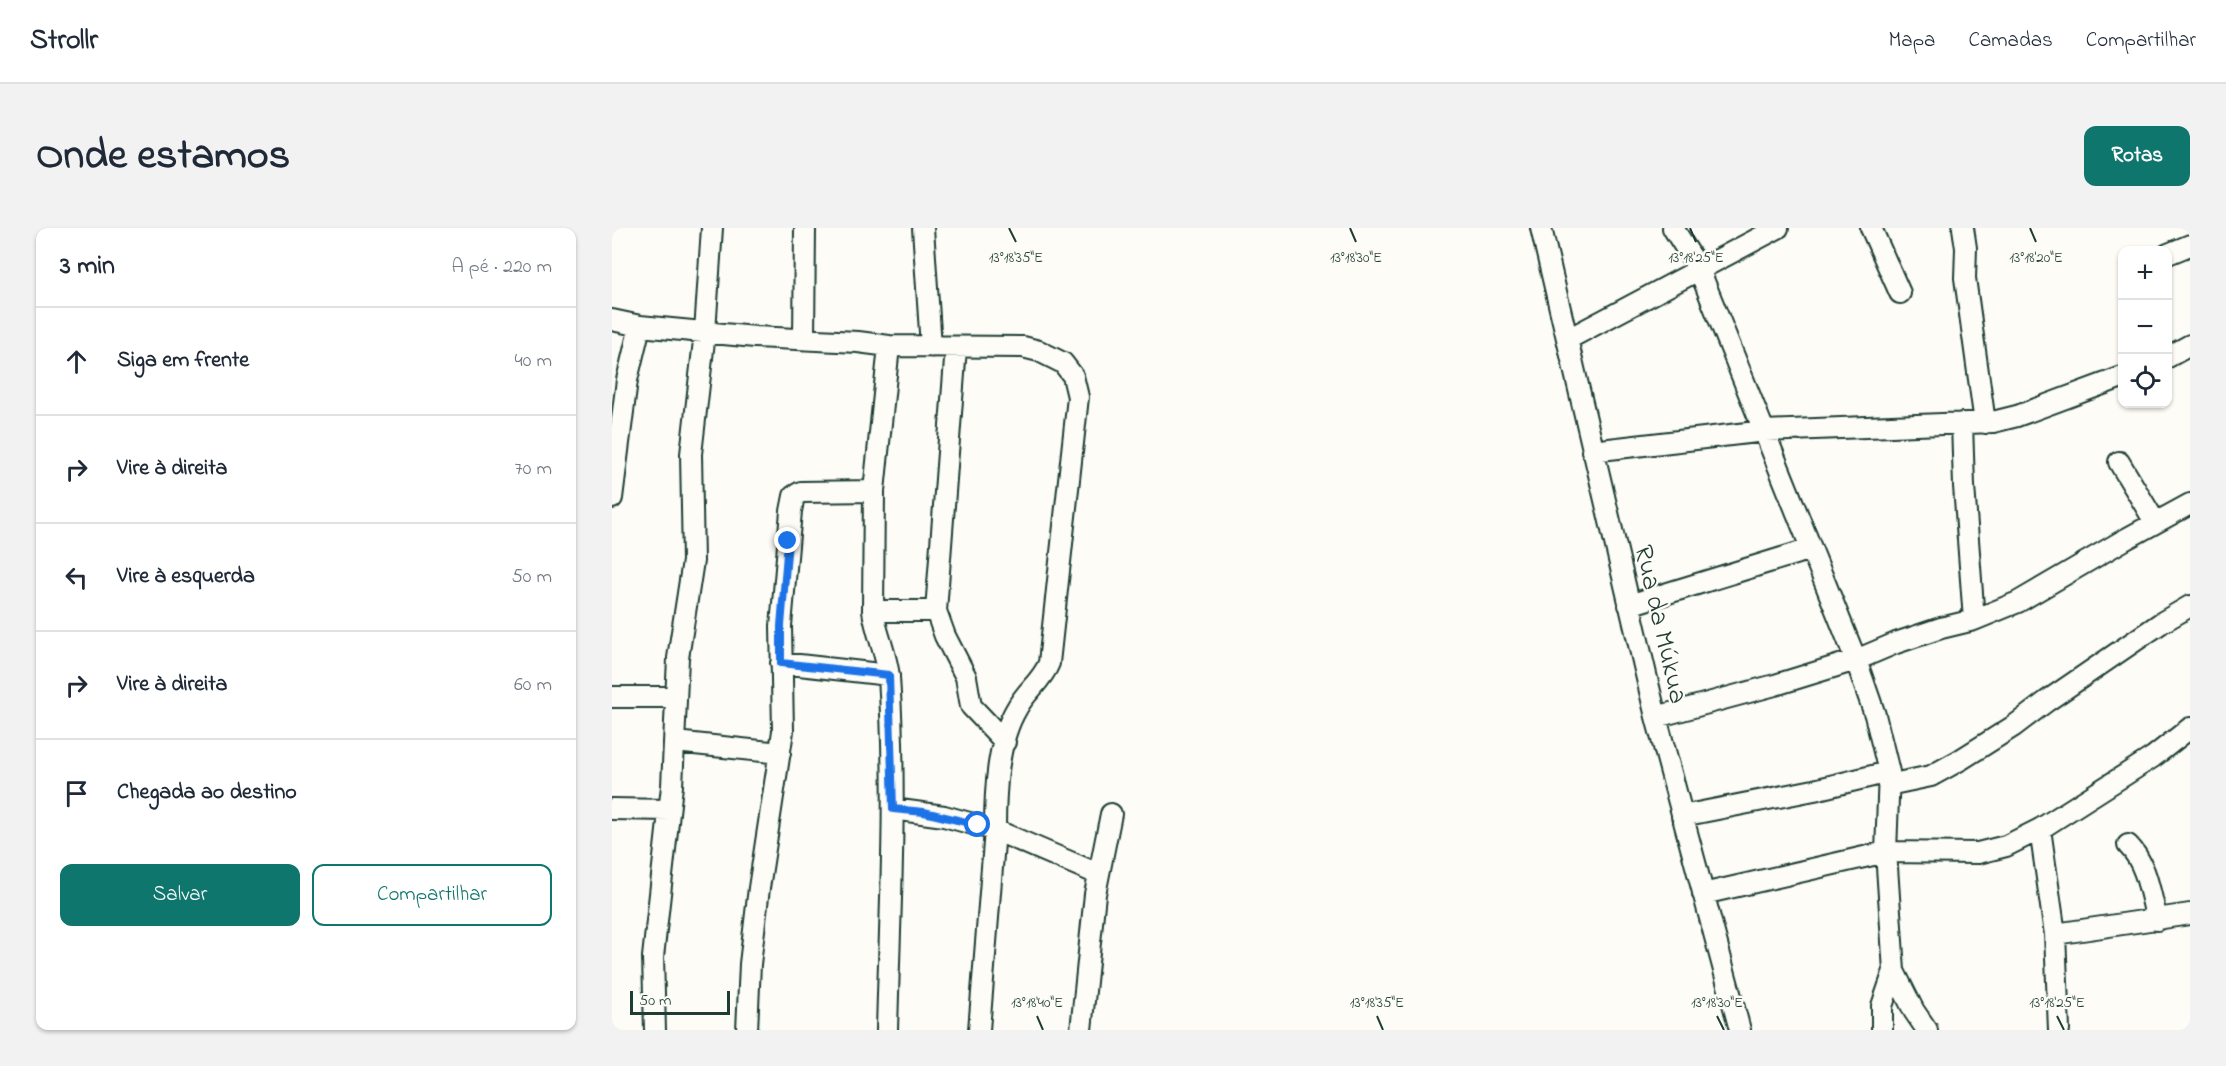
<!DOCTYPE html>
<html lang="pt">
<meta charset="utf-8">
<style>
:root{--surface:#fff;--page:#f2f2f3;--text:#1f2937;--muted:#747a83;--line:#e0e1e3;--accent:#0f766e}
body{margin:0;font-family:"Indie Flower",sans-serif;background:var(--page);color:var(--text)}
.controls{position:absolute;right:18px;top:18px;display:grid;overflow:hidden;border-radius:12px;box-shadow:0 2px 4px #0004}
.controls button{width:54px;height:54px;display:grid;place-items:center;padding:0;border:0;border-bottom:2px solid var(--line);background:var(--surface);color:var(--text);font:30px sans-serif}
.scale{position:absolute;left:18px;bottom:15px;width:100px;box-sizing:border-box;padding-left:6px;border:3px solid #1f3d34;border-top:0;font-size:16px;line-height:21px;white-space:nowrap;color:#1f3d34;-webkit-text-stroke:4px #fdfcf7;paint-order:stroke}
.stop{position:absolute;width:18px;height:18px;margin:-14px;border:4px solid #1a73e8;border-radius:50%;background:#fff}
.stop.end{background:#1a73e8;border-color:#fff;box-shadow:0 2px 6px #0008}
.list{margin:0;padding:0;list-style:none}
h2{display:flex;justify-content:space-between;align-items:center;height:78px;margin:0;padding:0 24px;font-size:26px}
h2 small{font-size:20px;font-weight:400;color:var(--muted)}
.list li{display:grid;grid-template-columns:39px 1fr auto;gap:18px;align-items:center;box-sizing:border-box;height:108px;padding:0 24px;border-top:2px solid var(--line)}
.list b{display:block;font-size:22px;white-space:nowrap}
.list em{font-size:20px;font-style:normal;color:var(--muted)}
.actions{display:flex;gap:12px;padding:18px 24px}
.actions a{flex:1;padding:14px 0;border:2px solid var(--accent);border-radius:12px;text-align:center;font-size:21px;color:var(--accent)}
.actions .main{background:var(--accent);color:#fff}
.icon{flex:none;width:33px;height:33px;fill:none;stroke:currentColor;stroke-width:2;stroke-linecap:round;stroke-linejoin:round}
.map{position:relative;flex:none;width:1578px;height:802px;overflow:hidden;border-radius:12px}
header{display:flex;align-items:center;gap:36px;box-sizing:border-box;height:84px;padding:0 30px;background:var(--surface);border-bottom:2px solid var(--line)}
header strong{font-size:28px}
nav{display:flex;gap:33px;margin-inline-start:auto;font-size:21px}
.intro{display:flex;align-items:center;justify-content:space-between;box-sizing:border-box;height:144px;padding:0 36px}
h1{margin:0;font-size:42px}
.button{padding:15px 27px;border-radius:12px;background:var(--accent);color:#fff;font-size:21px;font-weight:700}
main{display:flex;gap:36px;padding:0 36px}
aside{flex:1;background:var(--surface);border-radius:12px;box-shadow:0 2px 4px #0004}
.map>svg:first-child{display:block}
</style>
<header>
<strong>Strollr</strong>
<nav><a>Mapa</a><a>Camadas</a><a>Compartilhar</a></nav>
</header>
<div class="intro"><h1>Onde estamos</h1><a class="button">Rotas</a></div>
<main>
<aside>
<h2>3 min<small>A pé · 220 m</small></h2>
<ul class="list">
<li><svg class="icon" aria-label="ahead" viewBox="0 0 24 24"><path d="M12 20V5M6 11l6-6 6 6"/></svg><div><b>Siga em frente</b></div><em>40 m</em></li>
<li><svg class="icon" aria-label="right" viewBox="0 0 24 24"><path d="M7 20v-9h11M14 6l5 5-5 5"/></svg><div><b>Vire à direita</b></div><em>70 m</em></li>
<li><svg class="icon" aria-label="left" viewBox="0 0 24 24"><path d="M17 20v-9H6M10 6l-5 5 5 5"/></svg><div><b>Vire à esquerda</b></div><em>50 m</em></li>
<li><svg class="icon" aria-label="right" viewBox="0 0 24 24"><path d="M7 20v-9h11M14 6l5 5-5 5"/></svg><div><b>Vire à direita</b></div><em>60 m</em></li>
<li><svg class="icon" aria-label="arrive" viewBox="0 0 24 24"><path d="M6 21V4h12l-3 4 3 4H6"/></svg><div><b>Chegada ao destino</b></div></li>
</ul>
<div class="actions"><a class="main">Salvar</a><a>Compartilhar</a></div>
</aside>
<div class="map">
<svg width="1578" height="802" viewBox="0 0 1578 802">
<rect width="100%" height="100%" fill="#fdfcf7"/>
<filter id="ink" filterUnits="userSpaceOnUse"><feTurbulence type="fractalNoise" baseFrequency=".0167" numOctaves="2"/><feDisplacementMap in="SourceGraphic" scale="12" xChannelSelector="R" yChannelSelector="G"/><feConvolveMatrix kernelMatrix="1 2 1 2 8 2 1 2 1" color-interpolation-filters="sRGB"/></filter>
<g filter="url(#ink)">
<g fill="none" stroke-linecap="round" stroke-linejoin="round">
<!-- minor casing -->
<g stroke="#1f3d34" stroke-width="24">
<path id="minor" d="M311,0L319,119
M929,0L1044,489L1128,802
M1061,0L1087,41L1244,432L1263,487L1277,544L1274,624L1282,743L1270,778V802
M1259,0L1288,65
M1351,0L1354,20L1353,50L1373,195
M1556,26L1578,17
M0,92L28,98L143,109L246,114L277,118L411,119L427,123L451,135L461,148L466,169L437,435C430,453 414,463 405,480C385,513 383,564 383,602L367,802
M192,111L193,0
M956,111L1166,0
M344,119L324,383L333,408L354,449L359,478L393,514
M1556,129L1578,117
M1350,195L1352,258L1362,392
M980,223L1153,203L1381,194L1405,188L1510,149
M1507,234L1543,294
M0,270L15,152L28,98
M1017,377L1199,321
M261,383H324
M169,435L277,447
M0,469H64
M1044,489L1163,457L1244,432L1284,415L1329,400L1362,392L1406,374L1512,312L1578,276
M63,514L168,525
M1276,557L1319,548L1348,532L1402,498L1435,473L1549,395L1578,378
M0,581L57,582
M281,581L332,588L383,602L486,646
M1070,588L1202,562L1277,544
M1428,601L1443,706L1447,802
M1516,617C1535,636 1538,666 1545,692
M1091,666L1274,624L1366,625L1394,618L1428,601L1541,529L1578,500
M1443,706L1578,686
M1282,743L1302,783L1315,802
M43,802L41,729L60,558L66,430L81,333L79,226L93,104L100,0
M135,802L138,736L147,660L171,503L169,398L179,283L182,268L189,264L262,263
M275,802C278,684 285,567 277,449C275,427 264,405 261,383L262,263L277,118
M469,802L483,666L499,586"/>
</g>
<!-- minor -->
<use href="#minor" stroke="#fdfcf7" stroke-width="20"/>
</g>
</g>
<g fill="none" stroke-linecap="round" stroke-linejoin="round" filter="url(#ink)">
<!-- route -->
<path stroke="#1a73e8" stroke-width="8" d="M176,313L169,398V435L277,447L281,581L312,584L366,597"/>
</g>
<!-- ticks -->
<path fill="none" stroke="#1f3d34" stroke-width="2" d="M397,0L404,14M738,0L744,14M1078,0L1084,14M1418,0L1424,14M425,788L431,802M765,788L771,802M1105,788L1112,802M1445,788L1452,802"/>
<g text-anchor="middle" stroke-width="4.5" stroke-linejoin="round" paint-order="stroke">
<!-- street labels -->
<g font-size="27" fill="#1f3d34" stroke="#fdfcf7">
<text transform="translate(1050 396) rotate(77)" y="9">Rua da Múkua</text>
</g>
</g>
<g font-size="15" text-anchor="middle" fill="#1f3d34" stroke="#fdfcf7" stroke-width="4.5" stroke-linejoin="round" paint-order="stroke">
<text x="404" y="34">13°18'35"E</text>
<text x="744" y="34">13°18'30"E</text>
<text x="1084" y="34">13°18'25"E</text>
<text x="1424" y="34">13°18'20"E</text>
<text x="425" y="779">13°18'40"E</text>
<text x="765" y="779">13°18'35"E</text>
<text x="1105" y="779">13°18'30"E</text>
<text x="1445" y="779">13°18'25"E</text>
</g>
</svg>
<div class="controls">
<button>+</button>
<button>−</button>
<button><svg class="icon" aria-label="locate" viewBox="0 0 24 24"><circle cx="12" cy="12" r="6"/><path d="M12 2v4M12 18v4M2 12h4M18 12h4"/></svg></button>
</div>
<div class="scale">50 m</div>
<div class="stop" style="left:366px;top:597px"></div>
<div class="stop end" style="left:176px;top:313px"></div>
</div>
</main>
